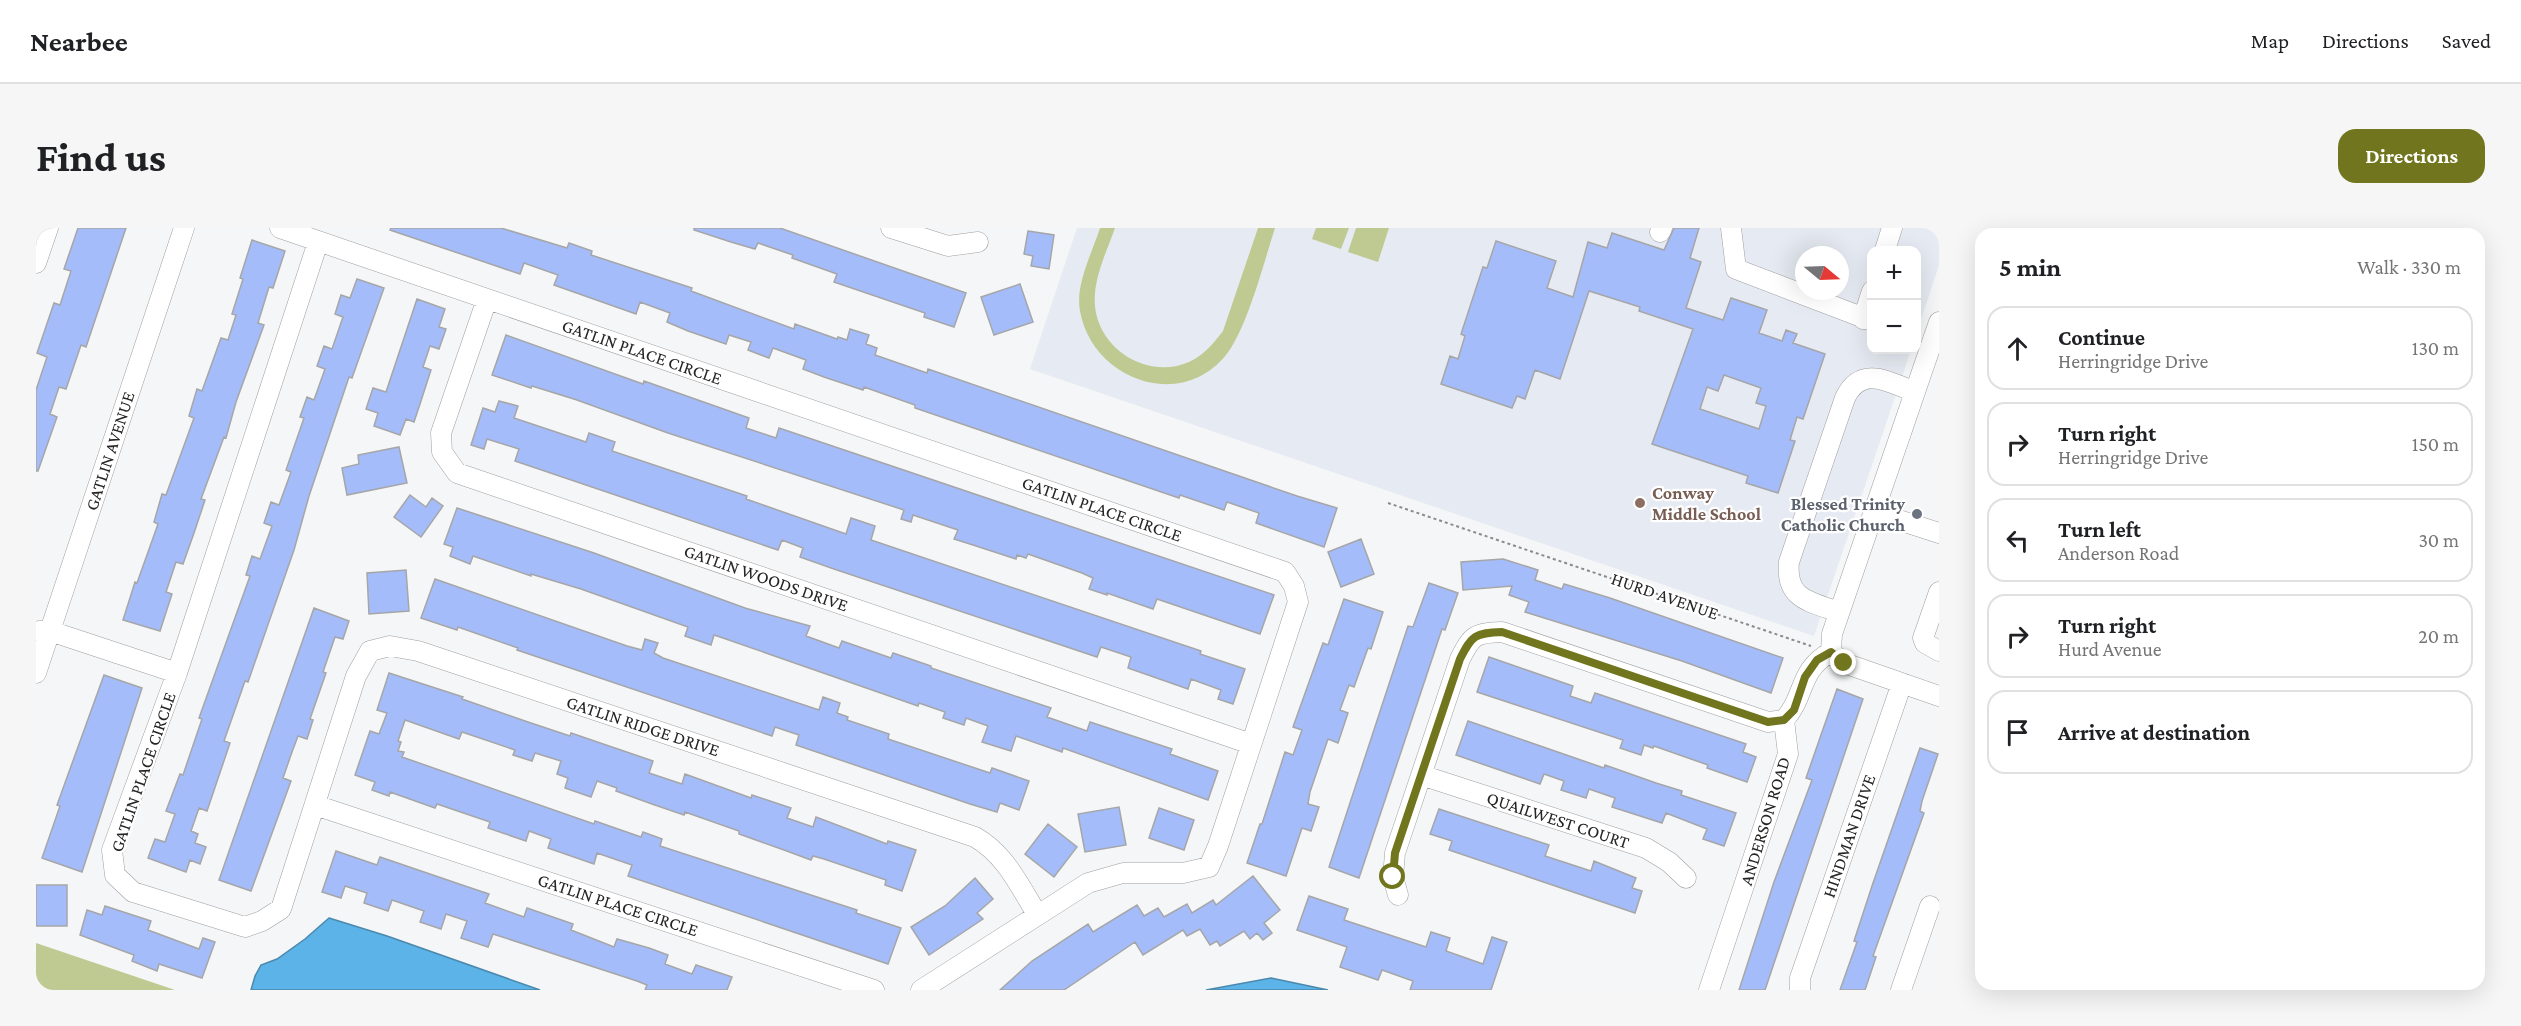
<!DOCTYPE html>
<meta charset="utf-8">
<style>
:root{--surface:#fff;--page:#f6f6f6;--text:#202124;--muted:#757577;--line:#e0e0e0;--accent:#71751d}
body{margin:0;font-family:"Crimson Pro",serif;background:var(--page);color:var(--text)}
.controls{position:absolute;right:18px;top:18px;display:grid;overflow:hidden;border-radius:12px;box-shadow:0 6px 24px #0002}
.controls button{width:54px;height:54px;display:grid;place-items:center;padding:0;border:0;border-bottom:2px solid var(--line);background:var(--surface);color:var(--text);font:30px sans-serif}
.compass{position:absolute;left:1759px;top:18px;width:54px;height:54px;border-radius:50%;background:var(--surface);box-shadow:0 6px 24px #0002;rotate:109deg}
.stop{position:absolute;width:18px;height:18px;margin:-14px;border:4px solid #71751d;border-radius:50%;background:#fff}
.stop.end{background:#71751d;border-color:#fff;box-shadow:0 2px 6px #0008}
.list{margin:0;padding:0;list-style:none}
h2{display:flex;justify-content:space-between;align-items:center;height:78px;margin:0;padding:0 24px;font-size:26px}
h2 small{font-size:20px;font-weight:400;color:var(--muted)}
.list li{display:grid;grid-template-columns:39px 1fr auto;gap:18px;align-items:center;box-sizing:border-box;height:84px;margin:0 12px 12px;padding:0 12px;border:2px solid var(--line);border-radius:18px}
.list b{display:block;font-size:22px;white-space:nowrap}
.list p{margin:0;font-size:20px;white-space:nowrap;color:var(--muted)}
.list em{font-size:20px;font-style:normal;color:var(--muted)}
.icon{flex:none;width:33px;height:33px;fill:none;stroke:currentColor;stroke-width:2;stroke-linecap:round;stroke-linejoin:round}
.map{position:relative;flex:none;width:1903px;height:762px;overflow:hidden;border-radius:18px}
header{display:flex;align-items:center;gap:36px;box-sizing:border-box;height:84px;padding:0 30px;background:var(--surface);border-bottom:2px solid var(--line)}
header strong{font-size:28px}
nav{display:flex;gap:33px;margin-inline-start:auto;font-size:21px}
.intro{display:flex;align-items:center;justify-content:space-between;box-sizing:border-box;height:144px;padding:0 36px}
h1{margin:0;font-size:42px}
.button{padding:15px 27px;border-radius:18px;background:var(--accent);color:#fff;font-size:21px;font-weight:700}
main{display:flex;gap:36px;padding:0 36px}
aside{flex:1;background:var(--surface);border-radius:18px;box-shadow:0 6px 24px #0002}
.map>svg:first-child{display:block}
</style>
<header>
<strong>Nearbee</strong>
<nav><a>Map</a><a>Directions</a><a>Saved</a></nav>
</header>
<div class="intro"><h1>Find us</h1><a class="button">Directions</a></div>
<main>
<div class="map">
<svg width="1903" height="762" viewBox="0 0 1903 762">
<rect width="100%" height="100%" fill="#f5f6f7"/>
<!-- built -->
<path fill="#e6eaf2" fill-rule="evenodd" d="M1041,0H1903V37L1881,104L1880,22H1836V122H1875L1778,408L994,141ZM1768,27H1804V63H1768Z"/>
<!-- green -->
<path fill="#bfca92" d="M1064,0H1079C1070,26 1054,56 1060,85C1068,125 1115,151 1153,134C1168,127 1177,116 1187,103L1222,0H1239C1228,34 1211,101 1190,127C1144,184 1056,151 1044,83C1039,57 1056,25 1064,0Z
M1280,0H1313L1305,21L1276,11Z
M1320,0H1353L1342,34L1312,24Z
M0,715L139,762H0Z"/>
<!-- water -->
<path fill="#5bb3e7" stroke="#4b88ad" stroke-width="1.5" d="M293,690L351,708L504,762H215L219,748L225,737L241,731L269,711Z
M1235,750L1292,762H1170Z"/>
<!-- building -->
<path fill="#a4bcf9" stroke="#a6a6a8" stroke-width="1.5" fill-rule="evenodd" d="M42,0H90L50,119L45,117L30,161L23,159L14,186L21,189L2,243H0V162L11,129L1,125L18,75L24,77L35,43L28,41Z
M355,0H465L531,20L533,15L556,23L555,27L656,60L655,63L758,101L759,96L801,111L802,109L811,112L814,101L833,107L830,116L841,120L839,127L891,145L892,141L1261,268L1301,280L1288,319L1220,295L1223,285L1191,274L1188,282L1144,267L1143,270L879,180V177L828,159L827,162L788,149L767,141L770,132L737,120L733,130L712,122L715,114L693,107L690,116L652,103L631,94L634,85L604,74L600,86L518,57L522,47L488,35L484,46L354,2Z
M658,0H744L930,65L918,99L888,89L889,85L798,54L801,46L756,30L757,27L722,15L719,21L695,14L658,2Z
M1638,0H1663L1654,30L1665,34L1650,80L1687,92L1695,70L1731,82L1723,105L1746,113L1750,102L1761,106L1757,115L1789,126L1767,191L1761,189L1754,212L1759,213L1742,265L1710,255L1712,248L1616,216L1657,101L1603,83L1604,79L1553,63L1524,151L1499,142L1489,171L1481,168L1476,180L1405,156L1414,128L1422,131L1429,108L1425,106L1447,39L1451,40L1460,13L1520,33L1511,60L1537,69L1552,14L1571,20L1576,5L1628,22ZM1688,147L1725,160L1720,175L1730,178L1723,201L1664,181L1671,159L1682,163Z
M992,3L1018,7L1013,41L995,38L997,28L988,26Z
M216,12L249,23L237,60L233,59L222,95L228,97L200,174L190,210L188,209L165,271L169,272L158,305L147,336L140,334L130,364L136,366L124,403L87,392L99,354L101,355L122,296L118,294L126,266L130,267L158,190L153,188L161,161L166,163L185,110L192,112L200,87L196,86L207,51L204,50Z
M321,51L348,60L316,150L313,149L273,268L258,322L212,454L209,453L188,513L194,515L171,583L163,580L155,603L162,606L159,615L170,619L164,636L154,632L150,644L112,630L119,611L129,614L139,586L130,583L144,546L147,547L166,491L163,490L214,348L210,347L216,328L224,331L236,298L228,295L235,274L243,277L255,244L250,242L268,190L264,189L271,169L278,172L289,141L281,138L288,118L296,121L307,89L299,86L305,67L314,70Z
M984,56L997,94L958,107L945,69Z
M381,71L409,81L403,99L410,101L403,121L394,118L387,139L395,142L384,176L378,194L370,191L364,207L338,198L342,185L330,181L337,160L350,164Z
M470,107L607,156L608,153L713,190L710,200L740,210L743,200L1238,367L1224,406L1121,371L1117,381L1071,365V367L1053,361L1057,350L1046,345L992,326L990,330L981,327L980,331L937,317L918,311L922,302L877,287L875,294L865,291L868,282L632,205L541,172L496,158L495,160L456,147Z
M463,173L482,178L478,190L550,214L553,205L579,214L576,223L711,268L710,271L810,306L815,290L839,298L835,312L1165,423L1164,426L1209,441L1197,476L1182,471L1185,462L1155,451L1152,461L1092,440L1095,429L1065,419L1061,429L798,341L764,329L767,320L746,312L742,322L479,233L483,221L451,211L448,221L435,217L447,180L459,184Z
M363,219L371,255L311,267L306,240L323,236L322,227Z
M374,267L390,279L396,270L407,278L385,309L358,289Z
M421,280L558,325L709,380L774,398L770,408L803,420L806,413L855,430L857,425L895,438V440L1015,480L1011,489L1051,503L1054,494L1136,521L1134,526L1182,543L1172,572L1027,520L1026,524L980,508L975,523L946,514L952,498L930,490L928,497L907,490L909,484L883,475L882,478L687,410L678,407L675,417L649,408L652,399L545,361L495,346V348L437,328L434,336L414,328L417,319L408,316Z
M1325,311L1338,346L1305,359L1292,324Z
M1467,331L1502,342L1499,352L1526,361L1528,356L1574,370L1747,430L1735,465L1646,433L1489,384L1493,374L1473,367L1476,358L1427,362L1425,334Z
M370,342L373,383L333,386L331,345Z
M399,351L591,418L606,422L609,411L622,415L618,425L627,430L783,482L787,469L804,475L801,485L812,489L811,492L853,506L852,511L954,545L956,540L993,553L983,582L964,575L961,584L934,576L760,517L763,507L739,499L736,508L481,422L482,420L422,399L421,402L385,390Z
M1393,355L1422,365L1409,402L1406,401L1323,650L1293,639L1372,398L1377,399Z
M1308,371L1347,384L1335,421L1332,420L1318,459L1313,457L1304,482L1312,485L1302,515L1292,511L1274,564L1272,576L1283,579L1275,603L1266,600L1250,648L1211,635L1224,596H1226L1249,524L1257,527L1266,502L1257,499L1287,415L1292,417Z
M278,380L313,393L307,411L299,409L287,444L290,445L274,491L277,492L271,511L262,508L256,524L247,550L255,553L215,663L183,652Z
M1453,429L1537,458L1534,468L1555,475L1559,465L1710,516L1707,524L1720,529L1711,554L1671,540L1672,537L1618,518L1617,520L1608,517L1605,527L1584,520L1587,512L1441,464Z
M353,445L427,469L426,471L489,493L534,508L535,505L617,533L613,545L646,556L649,546L715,570L716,567L755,580L751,590L777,599L780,589L851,616L852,613L880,622L866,663L849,657L850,652L788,631L777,628L775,632L748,622L703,606V603L649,584L648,587L616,576L580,563L581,560L561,553L555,569L529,560L532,550L521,546L525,533L499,525L496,533L477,527L479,522L426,504L423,511L369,492L362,513L365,514L362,523L368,524L366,529L558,596L559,593L605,609L607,604L626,611L624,618L821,682L820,685L865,700L852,736L592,648L596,637L561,625L558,636L512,620L515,611L493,603L490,613L452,600L454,594L401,576L399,580L354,564L353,568L336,562L339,554L319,547L334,503L343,506L351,485L341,482Z
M68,447L106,460L46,644L6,630L24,578L21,577Z
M1801,461L1827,471L1729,762H1703L1738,654L1776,552L1770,550Z
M1432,493L1568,540L1569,537L1620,555L1646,563L1645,567L1700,585L1688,618L1667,611L1671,601L1630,585L1626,595L1576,579L1579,570L1553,561L1550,570L1525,562L1528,553L1508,546L1504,556L1420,527Z
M1884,520L1902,526L1886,573L1884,583L1888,585L1837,728L1840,729L1829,762H1804L1821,714L1818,713L1836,658Z
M1083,579L1090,617L1049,624L1042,586Z
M1123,580L1158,592L1148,622L1113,610Z
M1403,581L1513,617L1509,628L1555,643L1558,633L1600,650L1596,660L1606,663L1599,685L1413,622L1416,613L1394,606Z
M1012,596L1041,619L1018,649L989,626Z
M300,623L341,637L344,629L432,659L453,666L449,675L488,689L491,680L537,696L535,702L578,719L581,711L613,720L632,727L629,736L656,746L660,737L696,749L691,762H609L611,757L601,753L457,706L452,719L425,710L431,693L410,686L405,701L384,694L388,683L356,672L352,683L328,675L331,665L309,658L305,670L286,664Z
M1217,648L1244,682L1228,695L1236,705L1227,712L1221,705L1214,711L1208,703L1184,718L1181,713L1174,717L1164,701L1151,708L1147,702L1107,727L1099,714L1028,762H964L996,733L1052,696L1057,704L1101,677L1108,688L1122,680L1128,689L1151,676L1156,685L1177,672L1180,677Z
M939,650L957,671L941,685L947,691L893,727L875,699L909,678Z
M0,657H31V698H0Z
M1273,668L1312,681L1308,692L1390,719L1395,704L1414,710L1410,723L1447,736L1456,709L1471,714L1455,762H1374L1377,753L1346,742L1342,752L1304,739L1311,719L1261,702Z
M69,678L115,693L112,702L163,721L167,710L179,714L166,750L123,736L121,743L96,733L98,727L44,707L51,682L66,687Z"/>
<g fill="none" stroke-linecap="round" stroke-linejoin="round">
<!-- minor casing -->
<g stroke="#9f9fa1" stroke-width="21">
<path id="minor" d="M244,0L1249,344L1258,358L1262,374L1182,618L1173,639L1147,645H1087L1052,655L885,762
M855,0L912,18L942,14
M1695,0L1700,41L1836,93
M1624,4L1626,0
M282,14L141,445L76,622L79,647L97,664L209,699L226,693L245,681L320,448L334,423L354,418L382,423L939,609C969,626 983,657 1001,686
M1849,22L1856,0
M0,35L12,0
M451,71L405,205L406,224L421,245L1215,516
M1827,91L1836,63
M1838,284L1903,305
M1903,364L1887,410L1889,415L1903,423
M1803,384C1774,374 1749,371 1753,334L1809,170C1825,136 1853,154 1879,164
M3,403H14L141,445
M1795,424L1796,406L1903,94
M1795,424L1808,435L1903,468
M0,445L148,0
M1748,492C1770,468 1762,442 1795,424
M1385,547L1610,620L1633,634L1650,650
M279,577L838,762
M1362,667L1357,649L1359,625L1424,431C1436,407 1439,405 1466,404L1732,494L1748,492
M1673,762L1752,526L1748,492
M1764,762V750L1866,455
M1865,762L1894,678"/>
</g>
<!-- path -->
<path stroke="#8a8b8c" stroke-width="2" stroke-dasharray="3 3" stroke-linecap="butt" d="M1352,275L1775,418"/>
<!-- minor -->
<use href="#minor" stroke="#fff" stroke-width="20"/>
</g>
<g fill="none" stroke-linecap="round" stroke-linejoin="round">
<!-- route -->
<path stroke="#71751d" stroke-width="8" d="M1357,649L1359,625L1424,431C1436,407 1439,405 1466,404L1732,494L1748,492L1758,482L1769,449L1781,432L1795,424L1808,435"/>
</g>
<!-- markers -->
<circle fill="#8d6e63" stroke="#fff" stroke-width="2" cx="1604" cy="275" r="6"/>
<circle fill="#6b7280" stroke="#fff" stroke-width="2" cx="1881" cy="286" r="6"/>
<g text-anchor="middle" stroke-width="4.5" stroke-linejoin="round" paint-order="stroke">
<!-- street labels -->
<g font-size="18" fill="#252526" stroke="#fff">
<text transform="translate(606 124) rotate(19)" y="6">GATLIN PLACE CIRCLE</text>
<text transform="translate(74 223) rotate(-72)" y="6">GATLIN AVENUE</text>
<text transform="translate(1066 281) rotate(19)" y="6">GATLIN PLACE CIRCLE</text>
<text transform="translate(730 350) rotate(19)" y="6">GATLIN WOODS DRIVE</text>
<text transform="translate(1629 368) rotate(19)" y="6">HURD AVENUE</text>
<text transform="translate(607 498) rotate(18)" y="6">GATLIN RIDGE DRIVE</text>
<text transform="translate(107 544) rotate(-71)" y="6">GATLIN PLACE CIRCLE</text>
<text transform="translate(1522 592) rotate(18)" y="6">QUAILWEST COURT</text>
<text transform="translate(1729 593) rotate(-73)" y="6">ANDERSON ROAD</text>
<text transform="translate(1813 608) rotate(-71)" y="6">HINDMAN DRIVE</text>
<text transform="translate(582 677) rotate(18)" y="6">GATLIN PLACE CIRCLE</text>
</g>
<!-- education labels -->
<g font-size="18" font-weight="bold" fill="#785e54" stroke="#fff" text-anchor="start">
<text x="1616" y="271">Conway<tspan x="1616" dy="21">Middle School</tspan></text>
</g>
<!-- worship labels -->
<g font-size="18" font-weight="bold" fill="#5b616d" stroke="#fff" text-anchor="end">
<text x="1869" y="282">Blessed Trinity<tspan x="1869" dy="21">Catholic Church</tspan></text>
</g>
</g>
</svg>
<div class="controls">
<button>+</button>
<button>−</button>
</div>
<svg class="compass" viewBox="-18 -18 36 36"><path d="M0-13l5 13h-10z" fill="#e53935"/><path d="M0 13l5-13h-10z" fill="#757577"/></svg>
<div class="stop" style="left:1357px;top:649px"></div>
<div class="stop end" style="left:1808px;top:435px"></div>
</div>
<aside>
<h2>5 min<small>Walk · 330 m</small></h2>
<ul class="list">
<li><svg class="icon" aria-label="ahead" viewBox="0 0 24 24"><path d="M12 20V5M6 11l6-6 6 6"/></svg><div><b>Continue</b><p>Herringridge Drive</p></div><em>130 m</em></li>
<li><svg class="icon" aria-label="right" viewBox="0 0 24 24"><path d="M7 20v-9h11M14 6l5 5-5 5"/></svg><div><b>Turn right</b><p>Herringridge Drive</p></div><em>150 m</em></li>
<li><svg class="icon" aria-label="left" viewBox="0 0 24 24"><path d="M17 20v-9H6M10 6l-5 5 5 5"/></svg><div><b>Turn left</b><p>Anderson Road</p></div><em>30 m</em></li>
<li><svg class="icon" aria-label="right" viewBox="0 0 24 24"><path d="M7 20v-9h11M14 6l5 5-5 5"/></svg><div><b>Turn right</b><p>Hurd Avenue</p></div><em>20 m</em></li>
<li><svg class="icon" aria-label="arrive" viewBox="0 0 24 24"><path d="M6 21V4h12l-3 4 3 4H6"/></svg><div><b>Arrive at destination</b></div></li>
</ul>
</aside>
</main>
